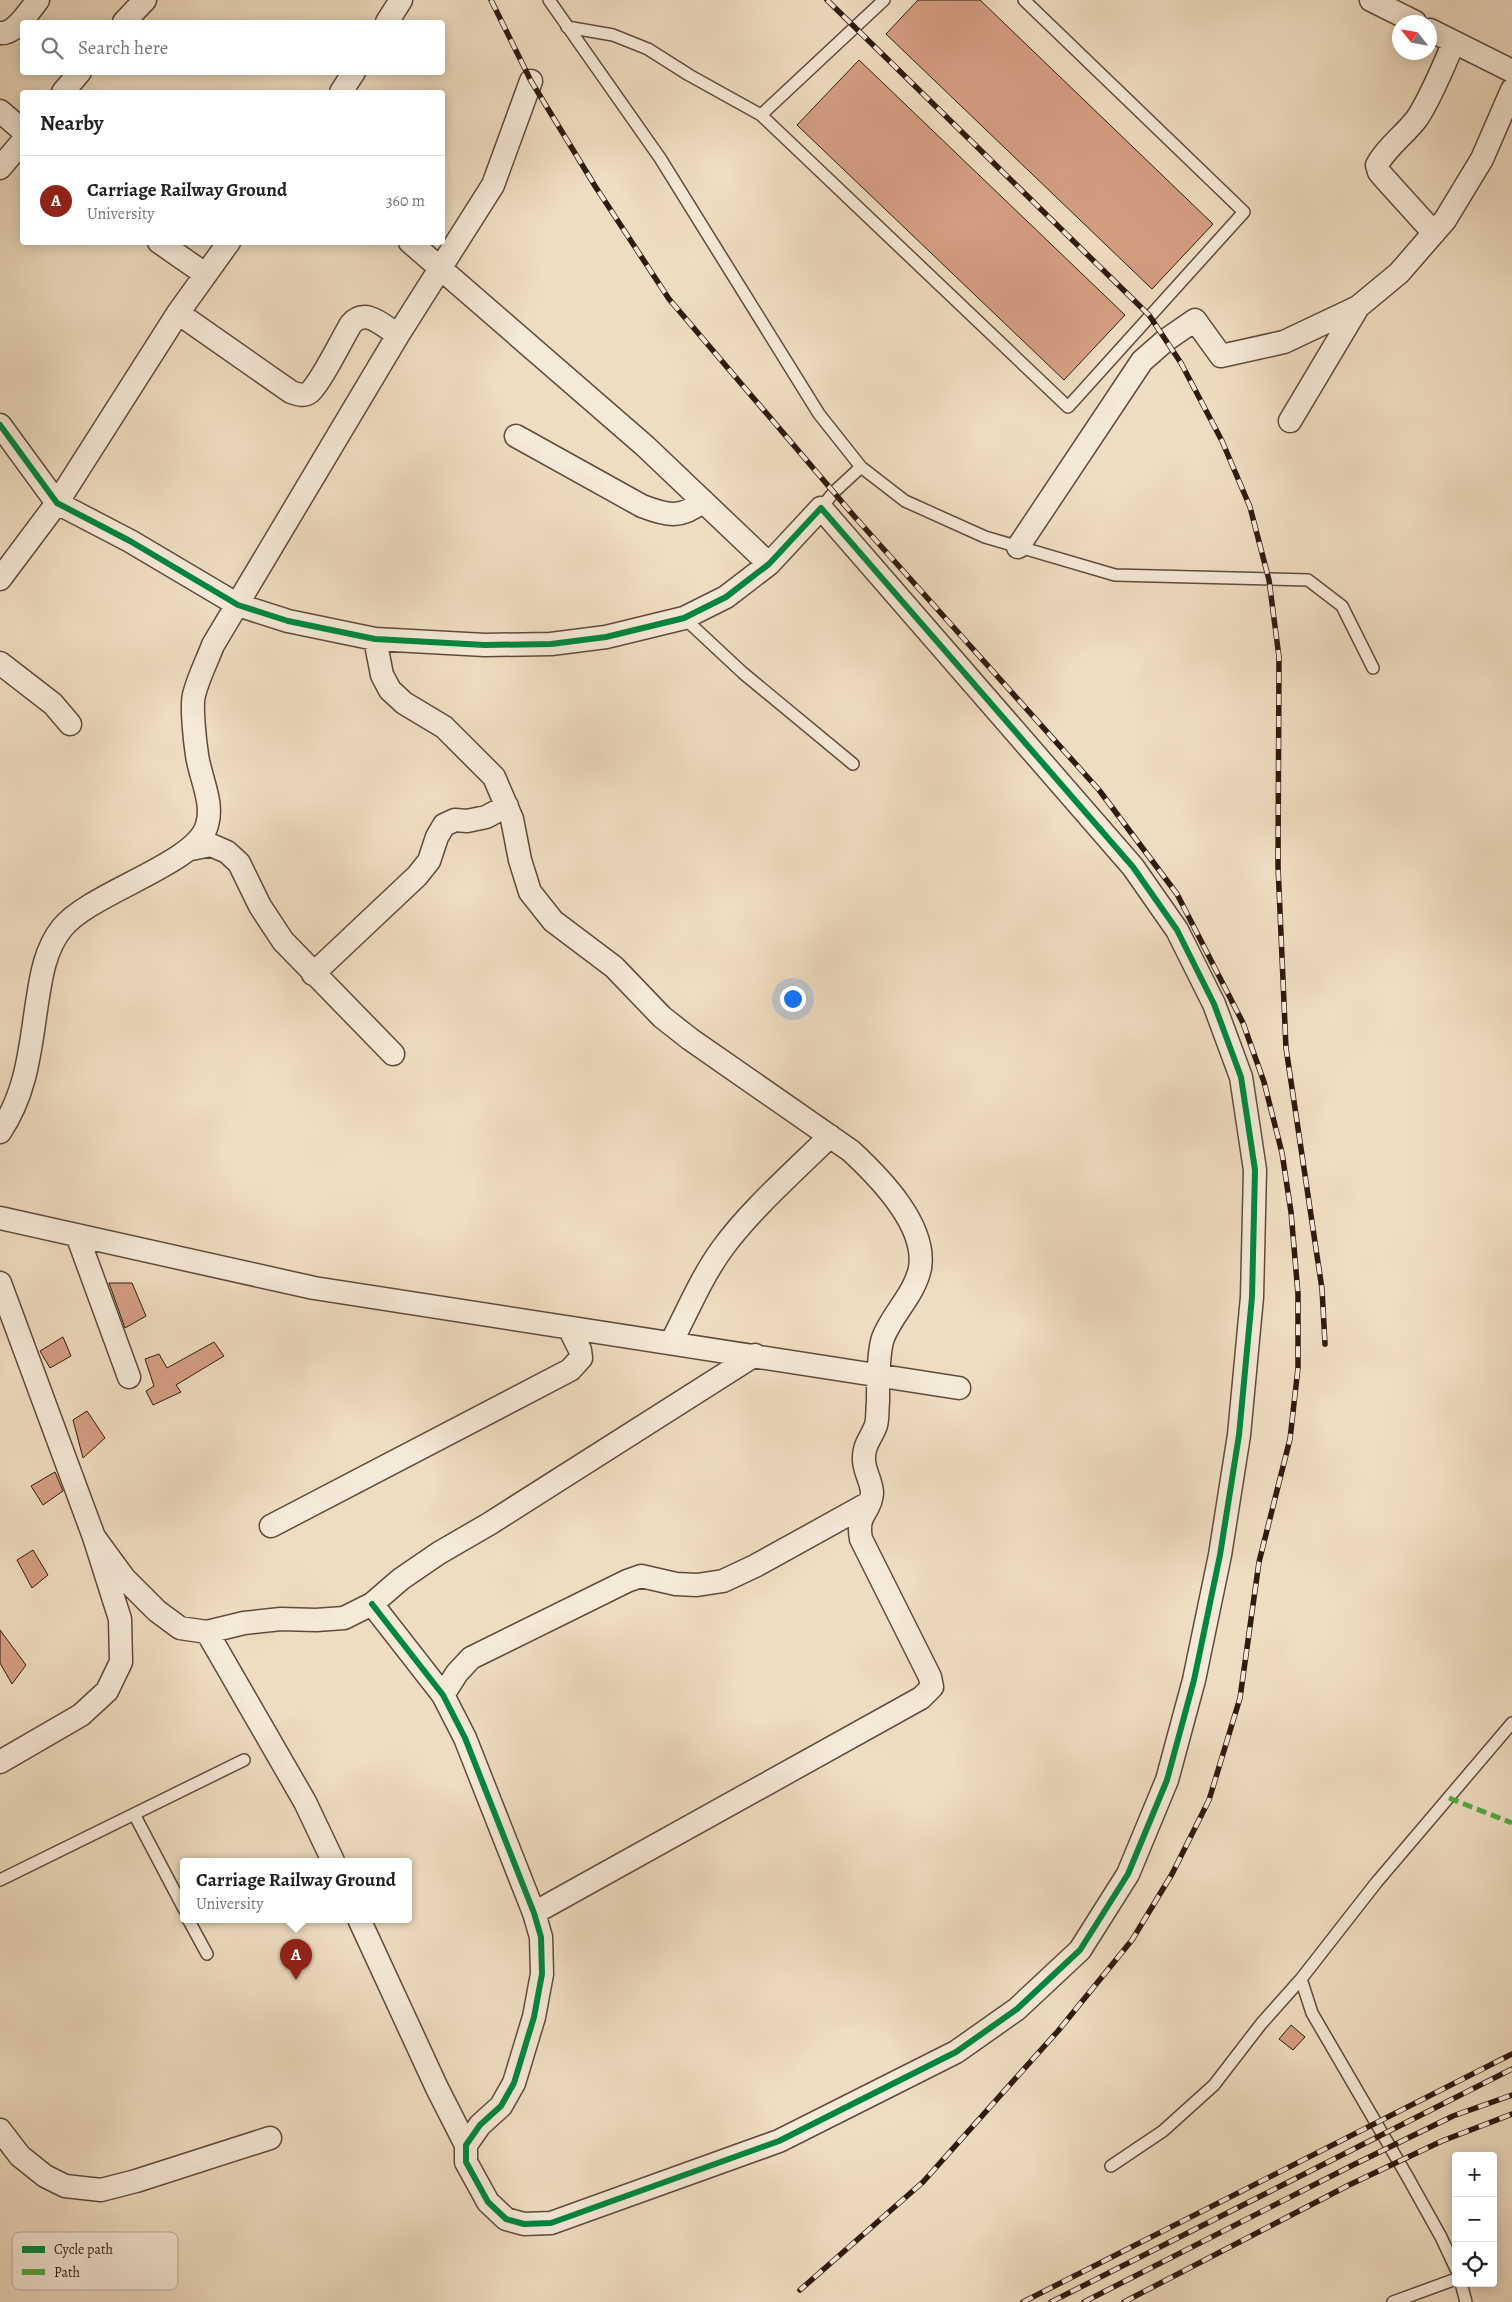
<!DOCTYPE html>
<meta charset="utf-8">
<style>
:root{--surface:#fff;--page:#f2f2f2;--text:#222;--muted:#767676;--line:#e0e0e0;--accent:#8f2418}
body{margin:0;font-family:Alegreya,serif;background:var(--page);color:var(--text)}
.controls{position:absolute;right:15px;bottom:15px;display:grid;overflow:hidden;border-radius:5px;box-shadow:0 2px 12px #0003}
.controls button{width:45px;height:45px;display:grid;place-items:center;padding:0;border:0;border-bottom:1px solid var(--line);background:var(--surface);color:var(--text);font:25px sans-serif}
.compass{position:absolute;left:1392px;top:15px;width:45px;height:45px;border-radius:50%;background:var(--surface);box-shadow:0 2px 12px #0003;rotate:301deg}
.you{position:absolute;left:792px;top:998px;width:18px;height:18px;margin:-12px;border:4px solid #fff;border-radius:50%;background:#1a73e8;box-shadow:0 0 0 8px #1a73e833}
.badge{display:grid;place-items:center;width:32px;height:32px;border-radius:50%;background:var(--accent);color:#fff;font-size:16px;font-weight:700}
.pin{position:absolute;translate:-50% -41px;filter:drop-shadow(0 1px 2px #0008)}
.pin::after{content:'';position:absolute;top:26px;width:18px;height:15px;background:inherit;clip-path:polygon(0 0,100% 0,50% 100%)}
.popup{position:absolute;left:180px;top:1858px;width:232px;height:65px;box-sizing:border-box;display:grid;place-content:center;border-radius:5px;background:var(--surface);filter:drop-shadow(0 1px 4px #0005);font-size:16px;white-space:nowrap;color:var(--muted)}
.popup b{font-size:19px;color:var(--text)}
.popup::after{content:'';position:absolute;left:50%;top:100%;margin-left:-10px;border:10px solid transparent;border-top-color:var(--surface)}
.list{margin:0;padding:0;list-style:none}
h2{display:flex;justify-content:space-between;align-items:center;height:65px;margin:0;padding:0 20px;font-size:21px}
h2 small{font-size:16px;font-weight:400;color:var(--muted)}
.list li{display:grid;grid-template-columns:32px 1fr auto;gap:15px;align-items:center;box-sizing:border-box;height:90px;padding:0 20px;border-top:1px solid var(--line)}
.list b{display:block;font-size:19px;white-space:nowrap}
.list p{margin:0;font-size:16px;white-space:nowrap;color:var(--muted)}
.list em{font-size:16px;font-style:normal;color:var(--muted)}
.icon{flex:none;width:28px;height:28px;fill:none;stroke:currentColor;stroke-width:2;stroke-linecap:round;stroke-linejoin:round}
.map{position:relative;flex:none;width:1512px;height:2302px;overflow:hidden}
.search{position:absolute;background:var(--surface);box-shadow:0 2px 12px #0003;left:20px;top:20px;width:425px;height:55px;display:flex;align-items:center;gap:12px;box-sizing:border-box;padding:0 18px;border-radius:5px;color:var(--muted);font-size:19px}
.panel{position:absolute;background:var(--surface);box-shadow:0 2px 12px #0003;left:20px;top:90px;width:425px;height:155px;border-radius:5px}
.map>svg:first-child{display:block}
</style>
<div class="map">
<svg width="1512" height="2302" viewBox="0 0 1512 2302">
<rect width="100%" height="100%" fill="#efddc1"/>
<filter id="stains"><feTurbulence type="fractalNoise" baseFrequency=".004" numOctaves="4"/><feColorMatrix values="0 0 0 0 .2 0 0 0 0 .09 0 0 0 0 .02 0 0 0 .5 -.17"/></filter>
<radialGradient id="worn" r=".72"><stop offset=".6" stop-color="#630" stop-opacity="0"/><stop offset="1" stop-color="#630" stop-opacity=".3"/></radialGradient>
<!-- building -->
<path fill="#d69f83" stroke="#2f1a0f" d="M918,0H980L1213,224L1152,289L886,34Z
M859,60L1125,315L1064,380L797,125Z
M109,1283H132L146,1316L125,1328Z
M63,1337L71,1356L50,1368L40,1351Z
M214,1342L224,1356L176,1385L181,1392L153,1405L146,1391L154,1386L145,1359L159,1354L167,1368Z
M87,1411L105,1438L83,1458L73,1420Z
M55,1472L63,1491L43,1505L31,1486Z
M33,1550L48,1575L32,1588L17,1560Z
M0,1630L26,1665L12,1684L0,1663Z
M1291,2025L1305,2037L1293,2050L1279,2039Z"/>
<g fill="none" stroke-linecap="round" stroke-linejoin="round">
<!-- service casing -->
<g stroke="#5f4b3c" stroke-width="14">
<path id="service" d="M549,0L660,158L819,414L861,467L905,501L985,537L1115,575L1308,580L1342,606L1373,668
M567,27L613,35L648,49L689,75L761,115L1068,407L1244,212L1024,0
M761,115L884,0
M821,508L834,492L861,467
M684,618L743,673L853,764
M134,1814L184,1909
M0,1880L244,1760
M188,1919L207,1954
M1111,2166L1163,2131L1214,2085L1261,2024L1301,1979
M1456,2269L1441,2237L1407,2176L1312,2013L1301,1979L1376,1883L1512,1723
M1461,2283L1466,2302
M1393,2302L1456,2279"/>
</g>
<!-- minor casing -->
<g stroke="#5f4b3c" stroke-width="25">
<path id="minor" d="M1371,0L1415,22
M124,22L145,0
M387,22L401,0
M1430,30L1512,71
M0,33C15,35 29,11 38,0
M63,92L80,72
M341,92L354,72
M0,111L22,130
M0,168L22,142
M1434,233L1386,180L1379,172L1377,165C1387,146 1406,134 1418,117C1433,93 1443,67 1454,42
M159,242L205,274
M410,242L645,446L769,564
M178,313L291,392C297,394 304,397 310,392C321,382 342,339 351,324C366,307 383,326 398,335
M1290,421L1358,307L1399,273L1445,220L1482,159L1512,90
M0,425L57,503L130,541L238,605L288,621L375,639L485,645L551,644L606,637L684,618L726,597L769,564L821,508L1133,867L1177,930L1214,1004L1241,1077L1255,1170L1252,1297L1239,1435L1220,1555L1194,1680L1167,1780L1128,1874L1080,1950L1017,2009L956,2052L779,2141L551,2223L524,2224L506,2219L488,2202L466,2162V2145L480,2125L501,2106L514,2083L534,2017L542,1974L541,1937L534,1913L465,1738L443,1695L372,1604
M516,436L642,506C668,516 681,519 703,501
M1018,547L1142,361L1166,340L1195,320L1221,356L1284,342L1358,307
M0,579L57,503L178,313L229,242
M375,639L382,675L390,690L404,703L444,727L494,777L512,819L520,860L530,892L553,921L614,967L662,1017L690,1039L851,1151C879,1177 927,1225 920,1268C915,1294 892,1314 883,1338C878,1352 878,1386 878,1402C877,1409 878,1418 876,1425C872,1437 863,1445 864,1460C864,1471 872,1482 872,1493C871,1513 856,1512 861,1539L930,1677L932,1687L921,1698L534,1913
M0,663L53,704L70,724
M191,849L211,845L227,852L239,863L260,906L283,941L393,1054
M313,974L417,876L429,861L437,837L444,825L455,820L467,821L486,817L507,806
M0,1132C27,1092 30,1049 37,1003C41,977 45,949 62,928C91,892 197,864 207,825C214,803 200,777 197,755C195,742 191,706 194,695C198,678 207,661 213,645L398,335L493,185L531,81
M0,1218L314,1288L959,1388
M77,1235L129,1377
M0,1283L94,1537L120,1619L121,1662L107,1691L81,1715L0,1762
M671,1343C687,1312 701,1278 722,1249C750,1210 796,1170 830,1136
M271,1526L570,1370L581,1358L580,1350L569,1328
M94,1537L124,1578L157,1611L180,1628L207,1632L244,1623L281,1619L316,1620L344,1618L372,1604L401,1579L439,1553L489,1524L755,1355
M207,1632L305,1802L333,1861
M443,1695L457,1673L471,1658L627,1581L641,1576L676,1584L697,1585L723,1581L755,1566L869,1503
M359,1919L437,2088L466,2145
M0,2130L20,2156L45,2176L65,2186L101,2190L136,2181L270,2138"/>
</g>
<!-- service -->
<use href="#service" stroke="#f5e9d7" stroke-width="11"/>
<!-- minor -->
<use href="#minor" stroke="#f5e9d7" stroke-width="22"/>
<!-- rail casing -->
<g stroke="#2f1a0f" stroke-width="5.5">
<path id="rail" d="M491,0L531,81L595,186L669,299L854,516L1099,790L1177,894L1243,1023L1264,1082L1282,1153L1291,1212L1298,1294V1368L1290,1439L1259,1562L1240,1698L1209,1800L1172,1874L1132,1940L1058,2031L923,2182L800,2290
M827,0L1149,315L1181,363L1222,441L1250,507L1269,580L1279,657L1278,866L1286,1048L1322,1289L1325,1344
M1023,2302L1512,2054
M1051,2302L1512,2069
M1084,2302L1351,2166L1453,2116L1512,2095
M1124,2302L1349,2185L1442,2141L1512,2114"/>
</g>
<!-- rail -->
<use href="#rail" stroke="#f5e9d7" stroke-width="4" stroke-dasharray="11" stroke-linecap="butt"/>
<!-- quiet -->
<path stroke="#54a941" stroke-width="5" stroke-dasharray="10 5" stroke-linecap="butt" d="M1449,1798L1512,1823"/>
<!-- cycleway casing -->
<g stroke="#f5e9d7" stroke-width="9">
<path id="cycleway" d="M0,425L57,503L130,541L238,605L288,621L375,639L485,645L551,644L606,637L684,618L726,597L769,564L821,508L1133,867L1177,930L1214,1004L1241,1077L1255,1170L1252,1297L1239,1435L1220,1555L1194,1680L1167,1780L1128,1874L1080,1950L1017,2009L956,2052L779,2141L551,2223L524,2224L506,2219L488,2202L466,2162V2145L480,2125L501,2106L514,2083L534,2017L542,1974L541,1937L534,1913L465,1738L443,1695L372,1604"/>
</g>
<!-- cycleway -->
<use href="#cycleway" stroke="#00873e" stroke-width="6"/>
</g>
<!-- legend -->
<rect x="12" y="2232" width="166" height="58" rx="8" fill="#f5e9d7" stroke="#baab9b" stroke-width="1"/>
<rect x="22" y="2246" width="23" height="7" fill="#00873e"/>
<rect x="22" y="2269" width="23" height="6" fill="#54a941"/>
<g font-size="14" fill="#2f1a0f">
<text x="54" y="2254">Cycle path</text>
<text x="54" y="2277">Path</text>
</g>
<rect width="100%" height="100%" filter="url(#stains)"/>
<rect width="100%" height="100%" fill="url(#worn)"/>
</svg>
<div class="controls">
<button>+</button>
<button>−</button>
<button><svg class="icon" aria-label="locate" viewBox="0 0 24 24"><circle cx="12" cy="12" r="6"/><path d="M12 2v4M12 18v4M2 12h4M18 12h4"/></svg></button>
</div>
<svg class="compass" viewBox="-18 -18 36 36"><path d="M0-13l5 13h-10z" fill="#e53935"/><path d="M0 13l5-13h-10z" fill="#767676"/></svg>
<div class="you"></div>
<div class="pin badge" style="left:296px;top:1980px">A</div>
<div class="popup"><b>Carriage Railway Ground</b>University</div>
<div class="search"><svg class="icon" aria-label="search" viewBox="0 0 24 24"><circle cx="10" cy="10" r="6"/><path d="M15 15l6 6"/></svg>Search here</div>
<section class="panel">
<h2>Nearby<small></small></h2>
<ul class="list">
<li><span class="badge">A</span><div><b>Carriage Railway Ground</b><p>University</p></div><em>360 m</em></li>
</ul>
</section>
</div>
